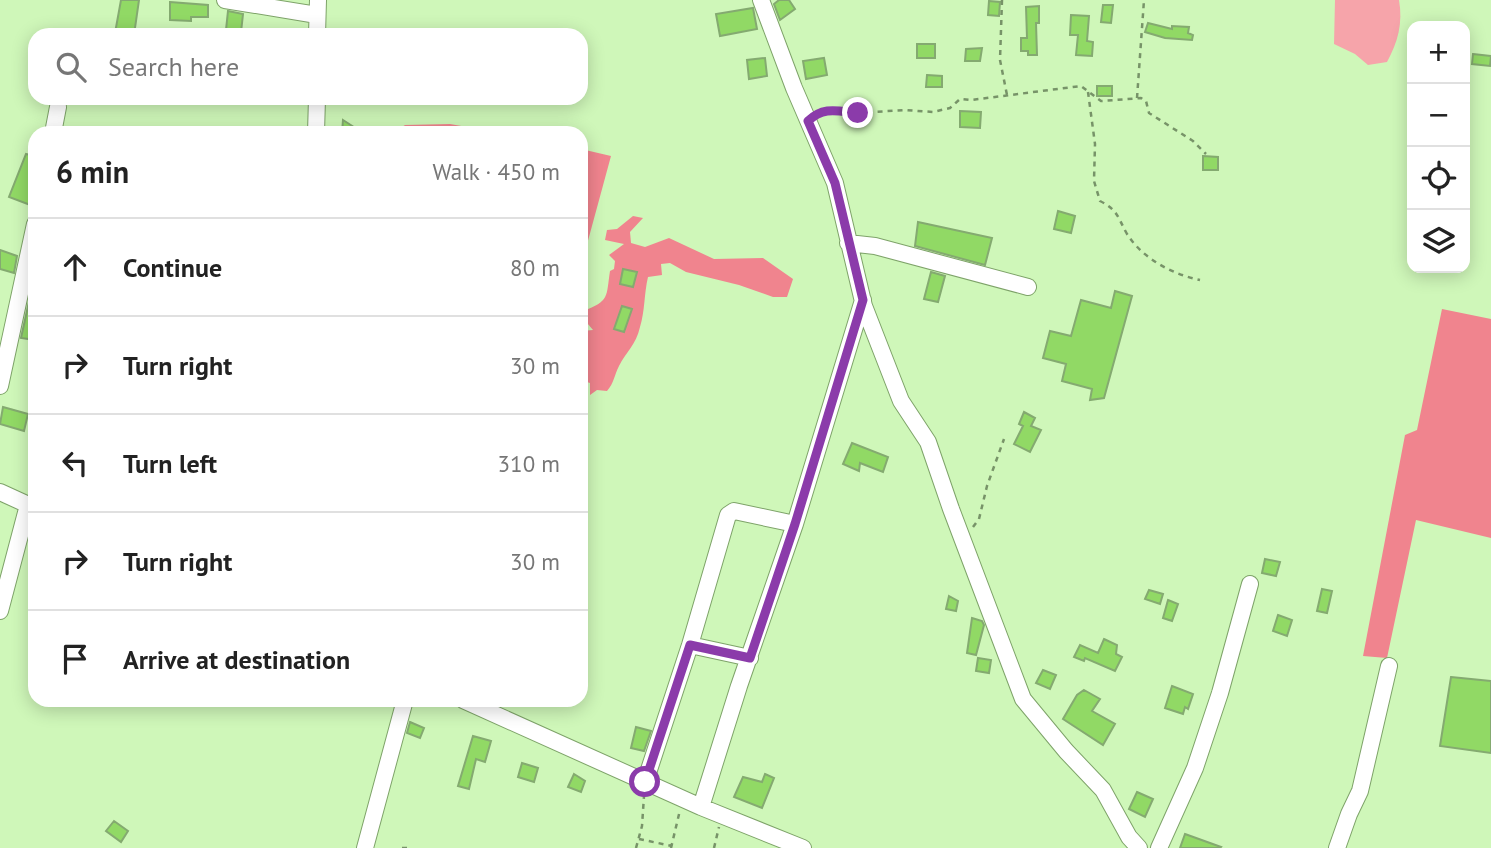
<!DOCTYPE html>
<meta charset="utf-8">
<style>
:root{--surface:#fff;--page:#f2f2f2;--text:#222;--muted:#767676;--line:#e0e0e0}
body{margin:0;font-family:"PT Sans",sans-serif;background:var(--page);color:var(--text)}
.controls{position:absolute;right:21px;top:21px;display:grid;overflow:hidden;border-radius:14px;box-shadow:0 4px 18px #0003}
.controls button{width:63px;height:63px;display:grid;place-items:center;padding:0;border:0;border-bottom:2px solid var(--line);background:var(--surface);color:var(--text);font:35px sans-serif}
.stop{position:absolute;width:21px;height:21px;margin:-16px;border:5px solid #8b3baa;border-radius:50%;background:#fff}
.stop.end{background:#8b3baa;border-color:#fff;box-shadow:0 2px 7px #0008}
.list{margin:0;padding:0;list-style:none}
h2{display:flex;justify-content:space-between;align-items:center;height:91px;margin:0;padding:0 28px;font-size:30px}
h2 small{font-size:23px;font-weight:400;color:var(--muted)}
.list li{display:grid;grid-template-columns:46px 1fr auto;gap:21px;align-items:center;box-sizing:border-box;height:98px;padding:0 28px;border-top:2px solid var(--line)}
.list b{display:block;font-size:26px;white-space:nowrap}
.list em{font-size:23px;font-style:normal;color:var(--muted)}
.icon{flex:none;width:38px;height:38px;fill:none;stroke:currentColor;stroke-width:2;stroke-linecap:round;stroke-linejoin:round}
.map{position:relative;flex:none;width:1491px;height:848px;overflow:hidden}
.search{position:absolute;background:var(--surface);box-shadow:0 4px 18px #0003;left:28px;top:28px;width:560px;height:77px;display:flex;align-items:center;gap:18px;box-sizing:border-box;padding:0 24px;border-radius:21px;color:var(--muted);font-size:26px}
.panel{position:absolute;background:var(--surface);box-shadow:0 4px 18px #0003;left:28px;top:126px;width:560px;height:581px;border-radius:21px}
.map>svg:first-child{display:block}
</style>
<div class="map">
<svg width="1491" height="848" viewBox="0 0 1491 848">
<rect width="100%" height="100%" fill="#cff7b9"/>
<!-- green -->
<path fill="#f6a4aa" d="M1335,0H1399C1403,23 1398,42 1387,62L1368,65L1355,54L1334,44Z"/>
<!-- forest -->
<path fill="#f0848e" d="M450,124L501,133H393L405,125Z
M581,149L611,156L586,248L581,251Z
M633,216L643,218L630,232L631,243L645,247L669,238L714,259L763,258L793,279L787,297H773L739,285L686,272L670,263L661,264L662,275L648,277C644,294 645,311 640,327C636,345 626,352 619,366C614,376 614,383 607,391L597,390L590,395V383L581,380V331L593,330L582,317L583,311C610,301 606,297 610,271L614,269L615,261L609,255L624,244L605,240L607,230L617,229Z
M1442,309L1491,319V538L1416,520L1387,658L1363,656L1405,435L1417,430Z"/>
<!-- building -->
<path fill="#91d965" stroke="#84aa70" stroke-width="2" d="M121,0H139L134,35L115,33Z
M779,0H789L795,9L780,20L774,4Z
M989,1L1000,2L999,16L988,15Z
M170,2L208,5V17H191V21L170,20Z
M1103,5H1113L1111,23L1101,22Z
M1039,6V23H1036L1037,55H1028V51H1021V38H1027L1026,7Z
M753,8L757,29L720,36L716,14Z
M228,11L243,14L241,32L226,30Z
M1071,15L1089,16L1087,41L1093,42L1092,56L1076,55L1078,35H1070Z
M1148,23L1172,29V26L1189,27L1188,33L1193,35L1192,40L1165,38L1145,32Z
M917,44H935V58H917Z
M982,48L980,61H965L966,49Z
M1473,54L1491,56L1490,66L1472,64Z
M765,58L767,76L749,79L747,60Z
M824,58L827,75L806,79L803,61Z
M927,75L942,76V87H926Z
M1097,86H1112V96H1097Z
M960,111L981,112L980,128L960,127Z
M343,120L363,133H342Z
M26,154L35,156L33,206L9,197Z
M1203,156L1218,157V170H1203Z
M1058,211L1075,216L1071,233L1054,229Z
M918,222L992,238L985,265L915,246Z
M0,250L17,256L14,273L0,269Z
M623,269L637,272L633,287L620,284Z
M931,272L945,276L938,302L924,299Z
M32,288L35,289V340L21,338Z
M1115,291L1132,296L1104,398L1090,400L1092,389L1062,381L1066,364L1043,358L1050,331L1071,336L1081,300L1111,308Z
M622,306L632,309L624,332L614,329Z
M3,407L28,414L24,431L0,424Z
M1024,412L1035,418L1031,426L1041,430L1030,452L1014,444L1023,426L1019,424Z
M852,443L888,457L883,472L860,463L859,471L843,464Z
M1265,559L1280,562L1276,576L1262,573Z
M1322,589L1332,591L1327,613L1317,611Z
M1149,590L1163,594L1160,604L1145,599Z
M949,596L958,601L956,611L946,609Z
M1168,600L1178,604L1172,621L1163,618Z
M1278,615L1292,620L1287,636L1273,631Z
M972,618L982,621L984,625L976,655L967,653Z
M1104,639L1117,645L1116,654L1122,657L1115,671L1085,658L1084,661L1074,657L1080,645L1098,653Z
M978,658L991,660L989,673L976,671Z
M1043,670L1056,675L1050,689L1036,683Z
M1451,677L1491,681V753L1440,746Z
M1172,686L1193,694L1188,709L1185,707L1183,714L1165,708Z
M1084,690L1100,699L1092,711L1115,724L1103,745L1063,719L1077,695Z
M410,722L424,728L420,738L407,733Z
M636,727L651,731L644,751L631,748Z
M473,736L491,741L485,762L476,759L469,789L458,786Z
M522,763L538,768L534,782L518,777Z
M574,774L585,781L581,792L568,787Z
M765,774L774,778L762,808L734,797L743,777L762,782Z
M1137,792L1153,799L1145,817L1129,809Z
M114,821L128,831L121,842L106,831Z
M1185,834L1221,847L1220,848H1180Z"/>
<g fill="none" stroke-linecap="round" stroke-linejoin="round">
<!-- minor casing -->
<g stroke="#7ea369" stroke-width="18">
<path id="minor" d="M225,0L317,15
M761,0L794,88L835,183L864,306L901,401L928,442L951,509L1023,699L1066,751L1103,790L1129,837L1139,848
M317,35L318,0
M53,133L58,107
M316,133L317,98
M848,243L875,246L1028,287
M0,386L35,224
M0,492L35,508
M0,611L28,505
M690,645L750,658
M463,700L701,807L803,848
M645,782L690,645L728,515L734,511L795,524
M701,807L739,686L795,524L863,300
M365,848L405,700
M1159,848L1195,768L1220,693L1250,584
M1337,848L1349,814L1360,791L1389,666"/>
</g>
<!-- path -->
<path stroke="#779368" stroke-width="2.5" stroke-dasharray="5 5" stroke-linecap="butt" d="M1002,0L1000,60L1007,95
M1088,92L1095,144L1094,181L1100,201C1118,210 1118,218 1127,234C1143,259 1172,274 1200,280
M1137,98L1144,0
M818,112L826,110L858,113L905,110L933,112L950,108L960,99L971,100L1081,86L1101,101L1141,98L1146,101L1149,113L1193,141L1206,154
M973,527L979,519L987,486L1004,439
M639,839L672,846
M402,848H407
M636,848L642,826L644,796
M671,848L680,810
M714,848L719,827"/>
<!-- minor -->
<use href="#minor" stroke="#fff" stroke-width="16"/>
</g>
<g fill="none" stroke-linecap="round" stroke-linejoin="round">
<!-- route -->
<path stroke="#8b3baa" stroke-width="9" d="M645,782L690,645L750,658L795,524L863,300L835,183L808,121C824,106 837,111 858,113"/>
</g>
</svg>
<div class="controls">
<button>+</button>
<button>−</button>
<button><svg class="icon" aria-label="locate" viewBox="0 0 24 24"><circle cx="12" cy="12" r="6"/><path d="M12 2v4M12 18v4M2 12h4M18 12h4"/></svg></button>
<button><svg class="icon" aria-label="layers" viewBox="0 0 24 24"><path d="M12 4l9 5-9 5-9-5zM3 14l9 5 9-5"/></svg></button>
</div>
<div class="stop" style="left:645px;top:782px"></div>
<div class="stop end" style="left:858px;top:113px"></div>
<div class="search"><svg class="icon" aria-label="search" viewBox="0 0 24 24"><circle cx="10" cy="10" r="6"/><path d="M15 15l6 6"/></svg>Search here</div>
<section class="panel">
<h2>6 min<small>Walk · 450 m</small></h2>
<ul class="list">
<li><svg class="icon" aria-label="ahead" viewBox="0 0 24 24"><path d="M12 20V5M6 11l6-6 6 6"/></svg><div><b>Continue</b></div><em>80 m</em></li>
<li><svg class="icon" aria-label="right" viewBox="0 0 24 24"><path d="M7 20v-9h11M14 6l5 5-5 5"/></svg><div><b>Turn right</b></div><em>30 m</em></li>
<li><svg class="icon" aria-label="left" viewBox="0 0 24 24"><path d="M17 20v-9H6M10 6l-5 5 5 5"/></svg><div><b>Turn left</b></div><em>310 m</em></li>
<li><svg class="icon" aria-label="right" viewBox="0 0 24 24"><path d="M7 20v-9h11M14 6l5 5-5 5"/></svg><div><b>Turn right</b></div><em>30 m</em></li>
<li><svg class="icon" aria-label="arrive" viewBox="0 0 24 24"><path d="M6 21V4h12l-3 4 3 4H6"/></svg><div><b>Arrive at destination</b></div></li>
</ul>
</section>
</div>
